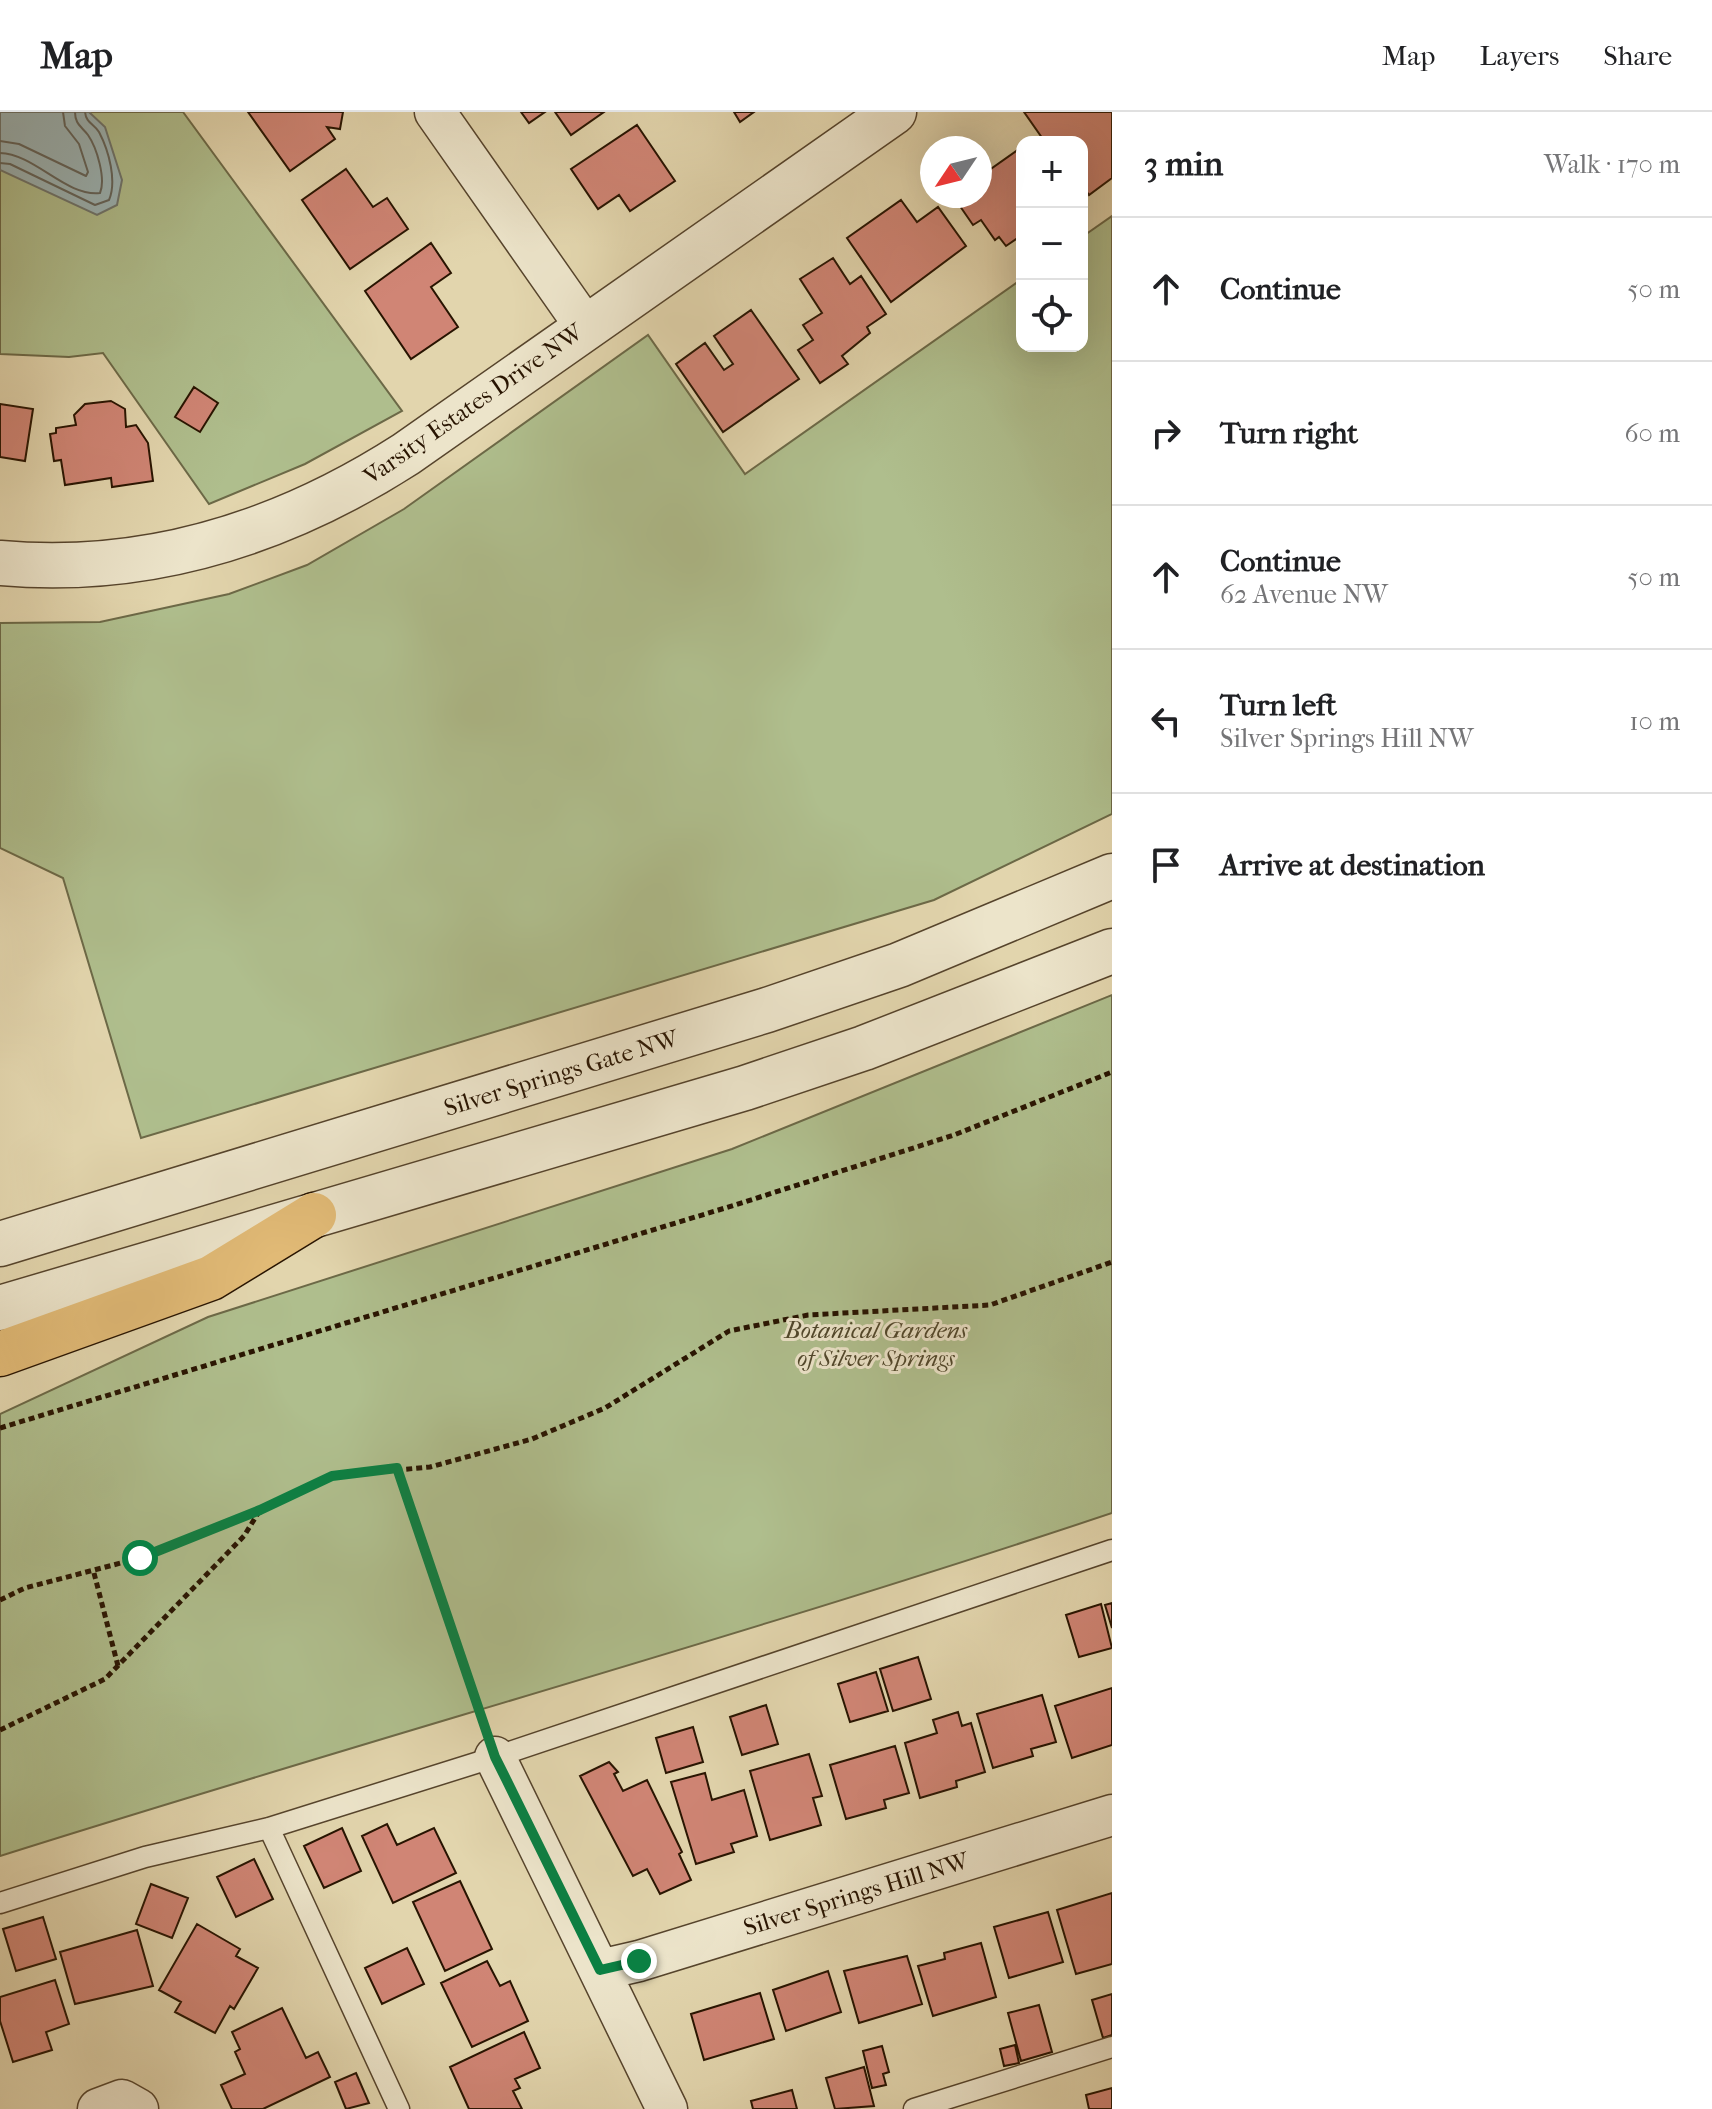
<!DOCTYPE html>
<meta charset="utf-8">
<style>
:root{--surface:#fff;--page:#f2f2f2;--text:#202124;--muted:#757577;--line:#e0e0e0}
body{margin:0;font-family:"IM FELL French Canon",serif;background:var(--page);color:var(--text)}
.controls{position:absolute;right:24px;top:24px;display:grid;overflow:hidden;border-radius:16px;box-shadow:0 8px 32px #0002}
.controls button{width:72px;height:72px;display:grid;place-items:center;padding:0;border:0;border-bottom:2px solid var(--line);background:var(--surface);color:var(--text);font:40px sans-serif}
.compass{position:absolute;left:920px;top:24px;width:72px;height:72px;border-radius:50%;background:var(--surface);box-shadow:0 8px 32px #0002;rotate:235deg}
.stop{position:absolute;width:24px;height:24px;margin:-18px;border:6px solid #0b8043;border-radius:50%;background:#fff}
.stop.end{background:#0b8043;border-color:#fff;box-shadow:0 2px 8px #0008}
.list{margin:0;padding:0;list-style:none}
h2{display:flex;justify-content:space-between;align-items:center;height:104px;margin:0;padding:0 32px;font-size:34px}
h2 small{font-size:26px;font-weight:400;color:var(--muted)}
.list li{display:grid;grid-template-columns:52px 1fr auto;gap:24px;align-items:center;box-sizing:border-box;height:144px;padding:0 32px;border-top:2px solid var(--line)}
.list b{display:block;font-size:30px;white-space:nowrap}
.list p{margin:0;font-size:26px;white-space:nowrap;color:var(--muted)}
.list em{font-size:26px;font-style:normal;color:var(--muted)}
.icon{flex:none;width:44px;height:44px;fill:none;stroke:currentColor;stroke-width:2;stroke-linecap:round;stroke-linejoin:round}
.map{position:relative;flex:none;width:1112px;height:1997px;overflow:hidden}
header{display:flex;align-items:center;gap:48px;box-sizing:border-box;height:112px;padding:0 40px;background:var(--surface);border-bottom:2px solid var(--line)}
header strong{font-size:38px}
nav{display:flex;gap:44px;margin-inline-start:auto;font-size:28px}
main{display:flex}
aside{flex:1;background:var(--surface)}
.map>svg:first-child{display:block}
</style>
<header>
<strong>Map</strong>
<nav><a>Map</a><a>Layers</a><a>Share</a></nav>
</header>
<main>
<div class="map">
<svg width="1112" height="1997" viewBox="0 0 1112 1997">
<rect width="100%" height="100%" fill="#e2d5ad"/>
<filter id="stains"><feTurbulence type="fractalNoise" baseFrequency=".0025" numOctaves="4"/><feColorMatrix values="0 0 0 0 .2 0 0 0 0 .09 0 0 0 0 .02 0 0 0 .5 -.17"/></filter>
<radialGradient id="worn" r=".72"><stop offset=".6" stop-color="#630" stop-opacity="0"/><stop offset="1" stop-color="#630" stop-opacity=".3"/></radialGradient>
<!-- green -->
<path fill="#afbe8d" stroke="#6c6947" stroke-width="2" d="M0,0H183L402,299L305,352L209,392L103,241L69,245L0,242Z
M1112,104V702L934,788L141,1026L63,766L0,736V511L100,510L229,482L307,453L404,397L648,223L745,362L1022,167V234H1082V125Z
M1112,883V1401C744,1524 370,1627 0,1744V1302L208,1205L732,1037Z"/>
<!-- water -->
<path fill="#9bb5b7" stroke="#6d756e" stroke-width="2" d="M0,0H89L105,15L122,68L117,93L97,103L0,58Z"/>
<g fill="none" stroke-linecap="round" stroke-linejoin="round">
<!-- shore -->
<path stroke="#62645c" stroke-width="2" d="M0,29L19,32L86,64L88,60L79,32L65,14L63,0
M0,41C35,42 66,85 100,81C106,67 97,36 88,23C81,14 75,12 75,0
M0,51L10,52L95,93L109,88C117,69 109,39 99,20C94,12 86,11 85,0"/>
</g>
<!-- building -->
<path fill="#d08575" stroke="#281401" stroke-width="2" d="M248,0H343L340,17L327,15L335,27L290,59Z
M521,0H545L529,11Z
M555,0H604L571,23Z
M734,0H754L740,10Z
M1024,0H1112V66L1089,83L1082,73V30H1045Z
M637,13L675,69L630,99L619,83L598,97L571,57Z
M1022,35V123L1006,134L999,125L995,128L981,108L973,113L953,84H980V53L985,61Z
M346,57L373,95L387,86L408,117L350,157L302,88Z
M901,88L917,110L938,95L966,134L891,190L847,126Z
M431,131L451,161L431,175L458,215L411,247L365,179Z
M833,146L850,172L861,164L886,202L867,215L870,221L842,244L848,252L820,271L798,238L813,228L803,213L822,201L800,167Z
M751,198L799,267L723,320L676,252L705,231L724,258L733,252L714,224Z
M194,275L218,291L200,320L175,305Z
M111,289L125,297L126,315L136,313L148,331L153,369L112,375L111,366L65,373L61,348L54,349L50,322L56,321V316L76,313L74,303L85,292Z
M0,292L33,297L25,349L0,345Z
M1112,1491V1516L1105,1493Z
M1101,1492L1112,1536L1079,1545L1066,1503Z
M918,1545L931,1587L893,1599L880,1557Z
M876,1560L888,1599L850,1610L838,1572Z
M1112,1576V1633L1072,1646L1055,1594Z
M1042,1583L1056,1630L1031,1637L1033,1644L993,1656L977,1602Z
M766,1593L778,1632L742,1643L730,1605Z
M958,1600L962,1614L971,1611L985,1660L956,1669L957,1675L920,1686L905,1631L937,1621L933,1608Z
M693,1615L703,1650L666,1661L656,1626Z
M895,1634L909,1681L884,1688L886,1696L846,1707L830,1653Z
M809,1642L822,1684L813,1686L821,1713L770,1728L750,1659Z
M609,1650L618,1660L614,1662L623,1679L647,1668L682,1740L679,1742L691,1768L660,1782L647,1757L633,1764L580,1664Z
M705,1661L712,1688L744,1678L757,1724L731,1732L734,1740L696,1752L671,1670Z
M387,1712L397,1733L434,1716L456,1761L393,1791L362,1724Z
M342,1716L361,1759L324,1776L304,1734Z
M254,1747L273,1787L236,1805L217,1765Z
M460,1769L492,1837L445,1859L413,1790Z
M151,1772L188,1786L172,1826L136,1812Z
M1112,1781V1852L1076,1862L1057,1798Z
M1048,1800L1063,1850L1009,1866L994,1815Z
M43,1805L56,1847L16,1859L3,1817Z
M197,1812L240,1837L236,1844L258,1856L234,1897L230,1894L215,1921L175,1900L181,1890L159,1878Z
M137,1818L153,1874L75,1892L60,1840Z
M981,1831L996,1885L933,1904L918,1854L945,1847L944,1841Z
M407,1836L424,1872L382,1892L365,1856Z
M907,1844L922,1892L859,1911L844,1859Z
M487,1849L500,1874L510,1869L528,1909L472,1935L441,1871Z
M828,1859L841,1900L786,1919L773,1878Z
M55,1868L69,1912L46,1920L52,1938L13,1950L0,1909V1885Z
M760,1881L774,1927L704,1948L691,1902Z
M1112,1882V1923L1103,1926L1092,1888Z
M1039,1893L1052,1940L1021,1949L1008,1901Z
M282,1896L306,1946L318,1940L330,1965L263,1997H232L221,1973L245,1962L235,1940L240,1937L232,1920Z
M524,1920L540,1956L515,1967L520,1976L513,1979L522,1997H469L450,1955Z
M1015,1933L1019,1951L1004,1954L1000,1937Z
M882,1934L889,1960L883,1962L886,1973L872,1976L863,1939Z
M864,1955L874,1994L835,1997L826,1966Z
M356,1961L369,1991L346,1997L335,1970Z
M1112,1976V1997H1089L1086,1983Z
M792,1978L797,1997H753L751,1989Z"/>
<g fill="none" stroke-linecap="round" stroke-linejoin="round">
<!-- service casing -->
<g stroke="#56442c" stroke-width="23">
<path id="service" d="M269,1716L399,1997
M0,1791L145,1745L269,1716L495,1645L1112,1438
M914,1997L1112,1935"/>
</g>
<!-- minor casing -->
<g stroke="#56442c" stroke-width="43">
<path id="minor" d="M435,0L585,214
M495,1645L667,1997
M600,1858L639,1849L1112,1703
M98,1997L122,1988L138,1997"/>
</g>
<!-- tertiary casing -->
<g stroke="#56442c" stroke-width="47">
<path id="tertiary" d="M0,451C147,464 283,421 406,342L894,0
M0,1132L767,898L899,853L1112,764
M0,1196L745,976L864,936L1112,839"/>
</g>
<!-- motorway casing -->
<g stroke="#281401" stroke-width="47">
<path id="motorway" d="M0,1242L211,1166L314,1103"/>
</g>
<!-- path -->
<path stroke="#281401" stroke-width="5" stroke-dasharray="6 4" stroke-linecap="butt" d="M0,1316L735,1093L954,1023L1112,960
M397,1356L485,1613
M94,1461L118,1554
M0,1488L25,1476L140,1446L260,1398L332,1364L430,1355L532,1327L605,1296L729,1219L808,1203L990,1193L1112,1150
M0,1618L105,1567L244,1424L260,1398"/>
<!-- service -->
<use href="#service" stroke="#ece4ca" stroke-width="20"/>
<!-- minor -->
<use href="#minor" stroke="#ece4ca" stroke-width="40"/>
<!-- tertiary -->
<use href="#tertiary" stroke="#ece4ca" stroke-width="44"/>
<!-- motorway -->
<use href="#motorway" stroke="#e1ba76" stroke-width="44"/>
</g>
<g fill="none" stroke-linecap="round" stroke-linejoin="round">
<!-- route -->
<path stroke="#0b8043" stroke-width="10" d="M140,1446L260,1398L332,1364L397,1356L495,1645L506,1667L600,1858L639,1849"/>
</g>
<g text-anchor="middle" stroke-width="6" stroke-linejoin="round" paint-order="stroke">
<!-- street labels -->
<g font-size="24" fill="#281401" stroke="#ece4ca">
<text transform="translate(473 292) rotate(-35)" y="8">Varsity Estates Drive NW</text>
<text transform="translate(561 961) rotate(-17)" y="8">Silver Springs Gate NW</text>
<text transform="translate(856 1782) rotate(-17)" y="8">Silver Springs Hill NW</text>
</g>
<!-- park labels -->
<g font-size="24" font-style="italic" fill="#50472b" stroke="#ece4ca">
<text x="876" y="1226">Botanical Gardens<tspan x="876" dy="28">of Silver Springs</tspan></text>
</g>
</g>
<rect width="100%" height="100%" filter="url(#stains)"/>
<rect width="100%" height="100%" fill="url(#worn)"/>
</svg>
<div class="controls">
<button>+</button>
<button>−</button>
<button><svg class="icon" aria-label="locate" viewBox="0 0 24 24"><circle cx="12" cy="12" r="6"/><path d="M12 2v4M12 18v4M2 12h4M18 12h4"/></svg></button>
</div>
<svg class="compass" viewBox="-18 -18 36 36"><path d="M0-13l5 13h-10z" fill="#e53935"/><path d="M0 13l5-13h-10z" fill="#757577"/></svg>
<div class="stop" style="left:140px;top:1446px"></div>
<div class="stop end" style="left:639px;top:1849px"></div>
</div>
<aside>
<h2>3 min<small>Walk · 170 m</small></h2>
<ul class="list">
<li><svg class="icon" aria-label="ahead" viewBox="0 0 24 24"><path d="M12 20V5M6 11l6-6 6 6"/></svg><div><b>Continue</b></div><em>50 m</em></li>
<li><svg class="icon" aria-label="right" viewBox="0 0 24 24"><path d="M7 20v-9h11M14 6l5 5-5 5"/></svg><div><b>Turn right</b></div><em>60 m</em></li>
<li><svg class="icon" aria-label="ahead" viewBox="0 0 24 24"><path d="M12 20V5M6 11l6-6 6 6"/></svg><div><b>Continue</b><p>62 Avenue NW</p></div><em>50 m</em></li>
<li><svg class="icon" aria-label="left" viewBox="0 0 24 24"><path d="M17 20v-9H6M10 6l-5 5 5 5"/></svg><div><b>Turn left</b><p>Silver Springs Hill NW</p></div><em>10 m</em></li>
<li><svg class="icon" aria-label="arrive" viewBox="0 0 24 24"><path d="M6 21V4h12l-3 4 3 4H6"/></svg><div><b>Arrive at destination</b></div></li>
</ul>
</aside>
</main>
